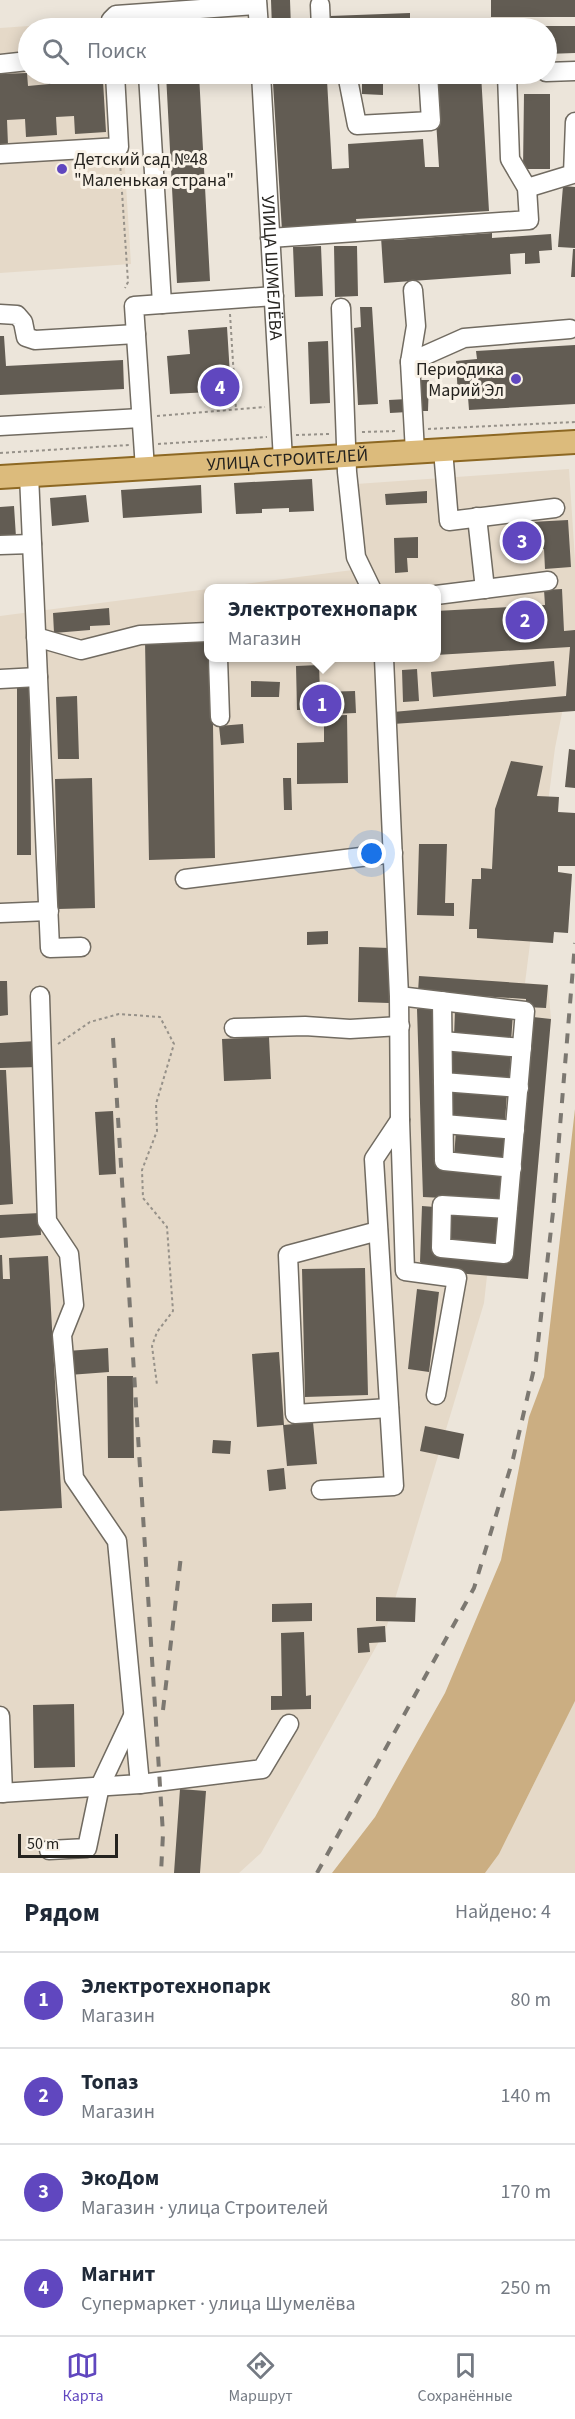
<!DOCTYPE html>
<html lang="ru">
<meta charset="utf-8">
<style>
:root{--surface:#fff;--page:#f6f6f7;--text:#1f2937;--muted:#747a83;--line:#e0e1e3;--accent:#6047bf}
body{margin:0;font-family:"Source Sans 3",sans-serif;background:var(--page);color:var(--text)}
.scale{position:absolute;left:18px;bottom:15px;width:100px;box-sizing:border-box;padding-left:6px;border:3px solid #25231f;border-top:0;font-size:16px;line-height:21px;white-space:nowrap;color:#25231f;-webkit-text-stroke:4px #f9f2e7;paint-order:stroke}
.you{position:absolute;left:372px;top:854px;width:21px;height:21px;margin:-15px;border:4px solid #fff;border-radius:50%;background:#1a73e8;box-shadow:0 0 0 9px #1a73e833}
.badge{display:grid;place-items:center;width:39px;height:39px;border-radius:50%;background:var(--accent);color:#fff;font-size:20px;font-weight:700}
.pin{position:absolute;translate:-50% -50%;border:3px solid #fff;box-shadow:0 2px 6px #0006}
.popup{position:absolute;left:204px;top:584px;width:237px;height:78px;box-sizing:border-box;display:grid;place-content:center;border-radius:12px;background:var(--surface);filter:drop-shadow(0 2px 4px #0005);font-size:20px;white-space:nowrap;color:var(--muted)}
.popup b{font-size:22px;color:var(--text)}
.popup::after{content:'';position:absolute;left:50%;top:100%;margin-left:-12px;border:12px solid transparent;border-top-color:var(--surface)}
.list{margin:0;padding:0;list-style:none}
h2{display:flex;justify-content:space-between;align-items:center;height:78px;margin:0;padding:0 24px;font-size:26px}
h2 small{font-size:20px;font-weight:400;color:var(--muted)}
.list li{display:grid;grid-template-columns:39px 1fr auto;gap:18px;align-items:center;box-sizing:border-box;height:96px;padding:0 24px;border-top:2px solid var(--line)}
.list b{display:block;font-size:22px;white-space:nowrap}
.list p{margin:0;font-size:20px;white-space:nowrap;color:var(--muted)}
.list em{font-size:20px;font-style:normal;color:var(--muted)}
.icon{flex:none;width:33px;height:33px;fill:none;stroke:currentColor;stroke-width:2;stroke-linecap:round;stroke-linejoin:round}
.map{position:relative;flex:none;width:575px;height:1873px;overflow:hidden}
.search{position:absolute;background:var(--surface);box-shadow:0 3px 15px #0003;left:18px;right:18px;top:18px;height:66px;display:flex;align-items:center;gap:15px;box-sizing:border-box;padding:0 21px;border-radius:33px;color:var(--muted);font-size:22px}
.sheet{height:462px;background:var(--surface)}
nav{display:flex;justify-content:space-around;align-items:center;box-sizing:border-box;height:84px;border-top:2px solid var(--line);background:var(--surface);font-size:16px;color:var(--muted)}
nav a{display:grid;justify-items:center;gap:3px}
nav .on{color:var(--accent)}
.map>svg:first-child{display:block}
</style>
<div class="map">
<svg width="575" height="1873" viewBox="0 0 575 1873">
<rect width="100%" height="100%" fill="#ece5da"/>
<!-- built -->
<path fill="#e5d9c8" d="M115,20L116,28H28V74H119L131,264L0,273V28Z
M569,469L575,560V648L555,748L525,983L548,985L551,1019L528,1279L487,1276L484,1303L386,1629L261,1853L239,1873H0V616L208,589V658H436V588H214L368,568L356,484Z
M575,1701V1873H485L499,1854Z"/>
<!-- forest -->
<path fill="#cbae82" d="M575,1109V1701L499,1854L485,1873H332L375,1817L445,1693L501,1560L529,1417L544,1377Z"/>
<!-- building -->
<path fill="#625c53" d="M271,0H290L291,28H272Z
M491,0H575V17H491Z
M410,13V28H331L330,16Z
M479,23V28H431V26Z
M505,26H575V53L546,54V28H505Z
M27,73L28,86L49,84L48,74H80V83L103,81L106,132L75,134L74,116L56,117L57,135L26,137L25,119L7,120L8,145L0,146V74Z
M166,74H199L210,281L177,283Z
M433,74H481L489,211L356,219L357,227L282,231L273,83L327,80L332,169L349,168L348,144L423,139L425,167H439Z
M362,83L383,84V95L362,94Z
M524,94H550V169H523Z
M563,186L575,187V248L558,247Z
M492,233V238L551,234L552,250L539,251L540,263L525,264V253L510,254L511,274L384,283L381,237L394,236V240Z
M321,246L323,296L295,297L293,247Z
M334,246H357L358,296L335,297Z
M573,249H575V277H571Z
M360,307H372L378,404L358,405L354,328L361,327Z
M227,327L231,391L170,394L167,356L190,354L188,330Z
M0,336H4L6,366L123,360L124,389L0,395Z
M328,341L330,403L310,404L308,342Z
M575,345V404L469,410L468,397H458L456,361L477,359L476,351Z
M419,380H429L428,411H418Z
M407,399L408,412L390,413L389,400Z
M312,479L314,511L289,512V508L262,509V513L236,514L234,483Z
M201,485L202,513L123,518L121,490Z
M427,491V503L386,505L385,494Z
M86,495L89,522L52,526L50,498Z
M14,506L16,537L0,538V507Z
M568,520L571,567L545,569L544,549L514,551L512,523Z
M418,537V558H407L408,572L395,573L394,538Z
M562,589L564,631L575,630V711L393,724V712L566,696L570,647L436,655V611L545,605L544,590Z
M109,608L110,625L90,626V630L54,633L53,613Z
M208,639V658H212L215,858L149,860L145,641Z
M554,661L556,686L433,697L431,672Z
M319,665L320,692L355,691L356,713L306,715L305,710H297L296,666Z
M417,669L419,701L403,702L402,670Z
M251,681L280,682L279,697H251Z
M17,688H30L31,855H17Z
M77,696L79,759H58L56,697Z
M347,715L348,783L297,784V743L324,742V716Z
M243,724L244,743L221,745L219,726Z
M569,749L575,750V788L565,787Z
M511,761L543,766L537,796L559,797L558,812L575,813V866H558V872L572,874L568,933L554,932L553,943L477,938V929H469L472,879H481V868L492,869L495,809Z
M92,778L95,908L58,909L55,779Z
M283,778H291L292,810H284Z
M419,844H447L445,903H454V916L417,915Z
M328,931V944L307,945V932Z
M359,947L390,948L389,1003L358,1002Z
M419,976L548,985L546,1008L526,1007V999L418,992Z
M0,981H7L8,1015L0,1016Z
M417,1009H434L438,1167L506,1173L504,1201L423,1197Z
M455,1010L513,1013L511,1042L454,1038Z
M533,1017L551,1019L528,1279L432,1271L420,1262L422,1206L435,1207L434,1254L512,1261Z
M269,1037L271,1079L224,1081L222,1039Z
M37,1041L38,1067L0,1068V1043Z
M453,1049L511,1053L509,1082L451,1078Z
M0,1070H6L13,1204L0,1205Z
M449,1089L507,1093L505,1122L447,1118Z
M113,1111L116,1174L99,1175L95,1112Z
M456,1130L507,1134L505,1162L454,1158Z
M452,1210L501,1215L498,1246L449,1242Z
M40,1213L41,1235L0,1238V1215Z
M0,1255H2L3,1279H10L9,1258L48,1256L62,1508L0,1511Z
M365,1268L368,1395L305,1397L302,1269Z
M417,1289L439,1292L429,1372L408,1369Z
M108,1348L109,1372L69,1375L67,1351Z
M279,1352L284,1425L313,1422L317,1464L287,1466L283,1425L257,1427L252,1354Z
M107,1376H133L134,1458H108Z
M425,1426L464,1434L459,1459L420,1451Z
M213,1440L231,1441L230,1454L212,1453Z
M284,1468L286,1489L269,1491L267,1470Z
M376,1597L416,1598L415,1622L376,1621Z
M312,1603V1621L272,1622V1604Z
M385,1626L386,1642L369,1643L370,1652L358,1653L357,1628Z
M304,1632L306,1696L311,1695V1709L271,1710V1696H282L281,1633Z
M74,1704L75,1767L34,1768L33,1705Z
M180,1789L206,1791L200,1873H174Z"/>
<g fill="none" stroke-linecap="round" stroke-linejoin="round">
<!-- minor casing -->
<g stroke="#716b61" stroke-width="21">
<g id="minor">
<path d="M257,0L259,28"/>
<path d="M320,5L321,28"/>
<path d="M112,28L111,20L116,15L257,5"/>
<path d="M0,64L28,61"/>
<path d="M546,72L575,71"/>
<path d="M148,74L162,304"/>
<path id="s1" d="M261,74L283,460"/>
<path d="M347,74L357,125L431,121L428,74"/>
<path d="M0,154L119,147L115,74"/>
<path d="M527,188L573,174L575,122"/>
<path d="M270,238L529,220L527,188L510,159L507,74"/>
<path d="M341,308L347,472L356,557L371,588"/>
<path d="M0,314L17,315L23,322L26,337L35,340L136,334"/>
<path d="M410,362L416,326L413,290"/>
<path d="M0,426L141,418"/>
<path d="M443,450L449,521L555,508"/>
<path d="M415,452L410,362L464,338L570,329"/>
<path d="M145,469L134,306L274,296"/>
<path d="M29,475L50,948L81,947"/>
<path d="M477,517L485,589"/>
<path d="M0,545L32,544"/>
<path d="M436,595L548,581"/>
<path d="M36,637L81,650L140,635L208,632"/>
<path d="M218,658L220,717"/>
<path d="M384,658L399,996L400,1120L405,1271L457,1278L436,1395"/>
<path d="M0,679L38,677"/>
<path d="M185,879L393,853"/>
<path d="M0,913L49,911"/>
<path d="M399,996L525,1011L504,1254L441,1248L442,1205L508,1209"/>
<path d="M442,1001L444,1161L512,1168"/>
<path d="M234,1028L305,1026L350,1029L400,1026"/>
<path d="M443,1041L522,1048"/>
<path d="M443,1082L519,1088"/>
<path d="M444,1124L515,1130"/>
<path d="M378,1231L288,1255L295,1414L389,1408"/>
<path d="M321,1490L394,1486L374,1159L400,1120"/>
<path d="M0,1716L3,1793"/>
<path d="M140,1784L262,1769L289,1724"/>
<path d="M0,1793L140,1784L117,1541L74,1478L62,1335L74,1305L69,1254L47,1221L40,996"/>
<path d="M49,1850L87,1848L100,1786L133,1716"/>
</g>
</g>
<!-- major casing -->
<g stroke="#8d6823" stroke-width="26">
<g id="major">
<path id="s2" d="M0,477L575,442"/>
</g>
</g>
<!-- path -->
<path stroke="#969189" stroke-width="2" stroke-dasharray="3 3" stroke-linecap="butt" d="M120,162L128,282L125,288
M230,314L236,410
M157,416L265,407
M428,429L575,422
M362,432L398,431
M296,435L329,434
M158,444L267,437
M0,453L129,445
M58,1044L90,1022L119,1014L160,1017L174,1044L156,1104L157,1131L142,1170L143,1198L167,1227L173,1311L157,1332L152,1346L157,1385"/>
<!-- minor -->
<use href="#minor" stroke="#fff" stroke-width="18"/>
<!-- major -->
<use href="#major" stroke="#dcbb7c" stroke-width="22"/>
<!-- rail -->
<path stroke="#7c7871" stroke-width="4" stroke-dasharray="10 10" stroke-linecap="butt" d="M113,1038L163,1834L161,1873
M163,1710L181,1556
M317,1873L474,1588L513,1459L536,1360L553,1212L575,943"/>
</g>
<!-- markers -->
<g fill="#6047bf" stroke="#f9f2e7" stroke-width="2">
<circle cx="62" cy="169" r="6"/>
<circle cx="516" cy="379" r="6"/>
</g>
<g text-anchor="middle" stroke-width="6" stroke-linejoin="round" paint-order="stroke">
<!-- poi labels -->
<g font-size="18" fill="#25231f" stroke="#f9f2e7" text-anchor="start">
<text x="74" y="165">Детский сад №48<tspan x="74" dy="21">"Маленькая страна"</tspan></text>
<text x="504" y="375" text-anchor="end">Периодика<tspan x="504" dy="21">Марий Эл</tspan></text>
</g>
<!-- street labels -->
<g font-size="18" fill="#25231f" stroke="#f9f2e7">
<text dy="6" stroke="none"><textPath href="#s1" startOffset="194">УЛИЦА ШУМЕЛЁВА</textPath></text>
<text dy="6" stroke="none"><textPath href="#s2" startOffset="288">УЛИЦА СТРОИТЕЛЕЙ</textPath></text>
</g>
</g>
</svg>
<div class="scale">50 m</div>
<div class="you"></div>
<div class="pin badge" style="left:322px;top:704px">1</div>
<div class="popup"><b>Электротехнопарк</b>Магазин</div>
<div class="pin badge" style="left:525px;top:620px">2</div>
<div class="pin badge" style="left:522px;top:541px">3</div>
<div class="pin badge" style="left:220px;top:387px">4</div>
<div class="search"><svg class="icon" aria-label="search" viewBox="0 0 24 24"><circle cx="10" cy="10" r="6"/><path d="M15 15l6 6"/></svg>Поиск</div>
</div>
<section class="sheet">
<h2>Рядом<small>Найдено: 4</small></h2>
<ul class="list">
<li><span class="badge">1</span><div><b>Электротехнопарк</b><p>Магазин</p></div><em>80 m</em></li>
<li><span class="badge">2</span><div><b>Топаз</b><p>Магазин</p></div><em>140 m</em></li>
<li><span class="badge">3</span><div><b>ЭкоДом</b><p>Магазин · улица Строителей</p></div><em>170 m</em></li>
<li><span class="badge">4</span><div><b>Магнит</b><p>Супермаркет · улица Шумелёва</p></div><em>250 m</em></li>
</ul>
</section>
<nav>
<a class="on"><svg class="icon" aria-label="map" viewBox="0 0 24 24"><path d="M3 6l6-2 6 2 6-2v14l-6 2-6-2-6 2zM9 4v14M15 6v14"/></svg>Карта</a>
<a><svg class="icon" aria-label="directions" viewBox="0 0 24 24"><path d="M12 3l9 9-9 9-9-9zM9 14v-3h6M13 9l2 2-2 2"/></svg>Маршрут</a>
<a><svg class="icon" aria-label="saved" viewBox="0 0 24 24"><path d="M7 4h10v16l-5-4-5 4z"/></svg>Сохранённые</a>
</nav>
